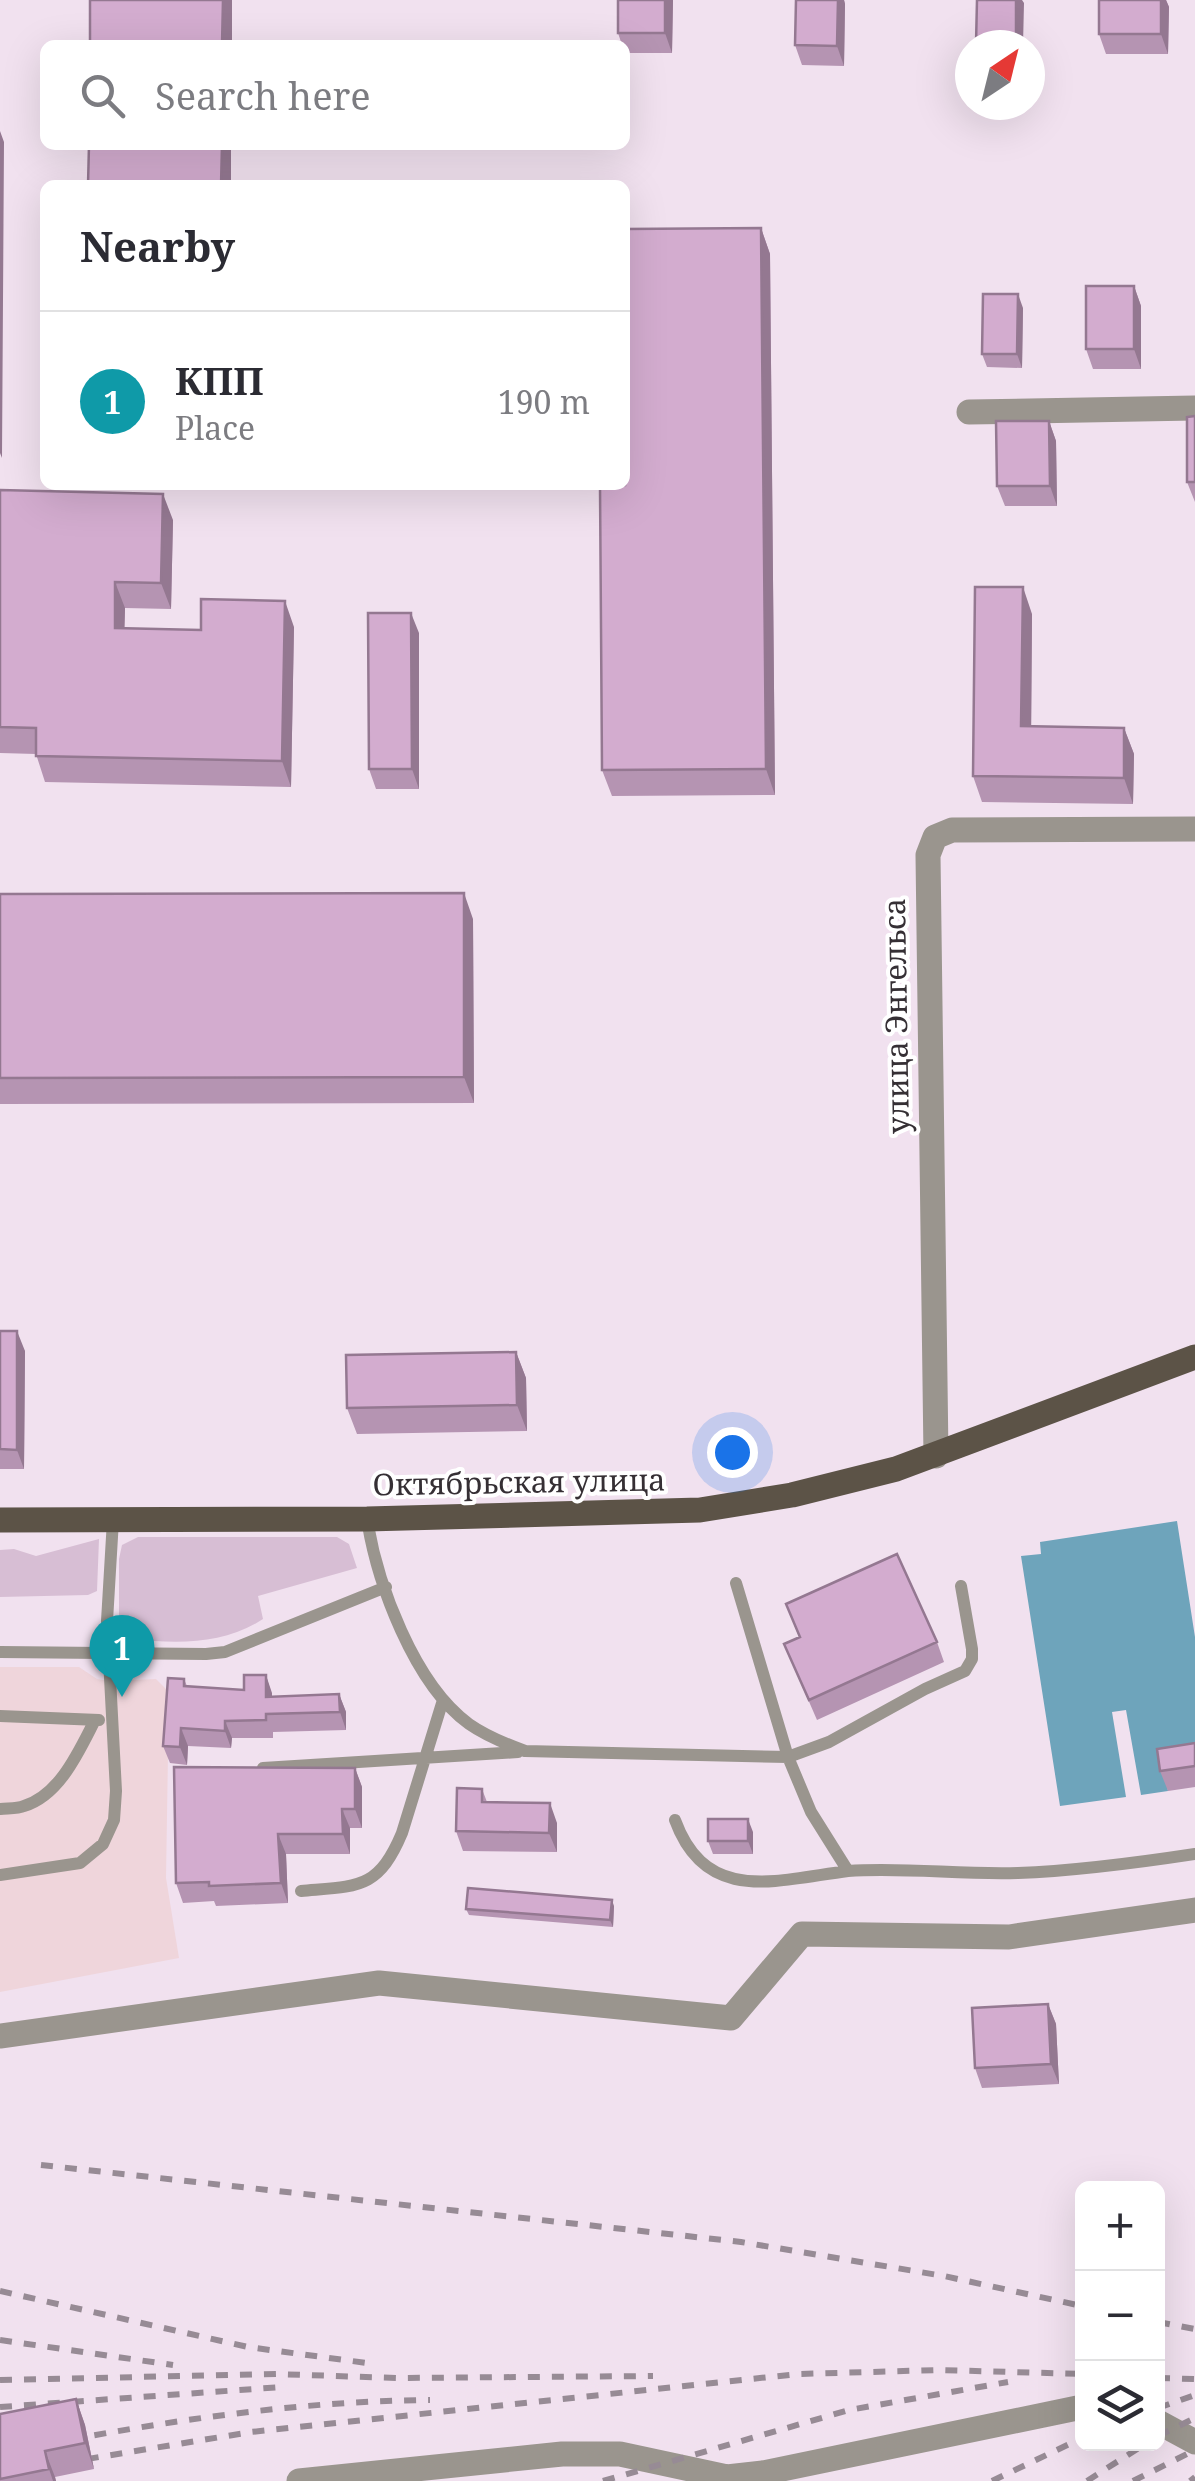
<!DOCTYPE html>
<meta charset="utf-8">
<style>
:root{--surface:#fff;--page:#f2f2f3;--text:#2b2b33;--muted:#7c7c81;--line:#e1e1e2;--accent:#0f766e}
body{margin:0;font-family:"Noto Serif",serif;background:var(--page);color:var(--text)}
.controls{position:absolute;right:30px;bottom:30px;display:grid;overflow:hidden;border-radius:15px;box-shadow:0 10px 40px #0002}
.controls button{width:90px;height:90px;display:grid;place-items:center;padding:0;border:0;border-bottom:2px solid var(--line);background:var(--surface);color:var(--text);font:50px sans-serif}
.compass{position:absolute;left:955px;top:30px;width:90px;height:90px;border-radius:50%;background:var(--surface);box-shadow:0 10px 40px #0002;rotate:35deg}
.you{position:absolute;left:732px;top:1452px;width:35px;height:35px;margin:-25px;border:8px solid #fff;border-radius:50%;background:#1a73e8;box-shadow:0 0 0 15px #1a73e833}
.badge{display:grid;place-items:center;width:65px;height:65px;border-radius:50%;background:var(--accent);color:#fff;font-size:32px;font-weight:700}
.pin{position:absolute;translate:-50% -82px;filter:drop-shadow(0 2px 5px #0008)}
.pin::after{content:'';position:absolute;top:52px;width:35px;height:30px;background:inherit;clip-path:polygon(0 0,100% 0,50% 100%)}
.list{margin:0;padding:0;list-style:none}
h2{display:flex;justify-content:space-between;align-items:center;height:130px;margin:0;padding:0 40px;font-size:42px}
h2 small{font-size:32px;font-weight:400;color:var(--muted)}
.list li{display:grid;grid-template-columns:65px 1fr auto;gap:30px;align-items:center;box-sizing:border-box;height:180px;padding:0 40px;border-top:2px solid var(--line)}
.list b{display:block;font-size:38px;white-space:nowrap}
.list p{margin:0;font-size:32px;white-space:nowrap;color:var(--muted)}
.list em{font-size:32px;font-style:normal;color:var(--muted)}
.icon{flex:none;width:55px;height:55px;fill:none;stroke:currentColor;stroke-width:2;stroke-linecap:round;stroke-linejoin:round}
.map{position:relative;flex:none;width:1195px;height:2481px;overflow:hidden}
.search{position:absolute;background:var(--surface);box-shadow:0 10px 40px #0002;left:40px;top:40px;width:590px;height:110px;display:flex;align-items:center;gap:25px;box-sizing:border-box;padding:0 35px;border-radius:15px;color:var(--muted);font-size:38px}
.panel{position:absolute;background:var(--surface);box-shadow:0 10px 40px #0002;left:40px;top:180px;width:590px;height:310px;border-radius:15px}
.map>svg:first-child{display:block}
</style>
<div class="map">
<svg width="1195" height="2481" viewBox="0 0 1195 2481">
<rect width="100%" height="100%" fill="#f1e1ef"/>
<!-- commercial -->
<path fill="#efd5db" d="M0,1667H79L97,1679L109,1681L156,1679L169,1692L166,1878L179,1958L0,1992Z"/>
<!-- green -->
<path fill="#d7bed4" d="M138,1537H337L349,1544L357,1568L258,1596L263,1619C224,1645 177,1644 132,1639L119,1625V1559L122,1545Z
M99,1539L97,1591L88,1595L0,1597V1550L14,1549L36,1556Z"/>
<!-- water -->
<path fill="#6ea4bb" d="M1177,1521L1195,1637V1764L1165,1769L1168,1791L1141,1795L1126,1710L1112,1712L1126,1797L1060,1806L1021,1556L1041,1554L1040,1542Z"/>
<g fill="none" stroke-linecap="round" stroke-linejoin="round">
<!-- lane -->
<path stroke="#9a958e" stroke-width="12" d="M367,1519C377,1583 414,1684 469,1724C486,1736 506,1744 525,1751L788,1757L811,1812L848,1871C905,1867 961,1875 1018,1873C1078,1871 1136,1863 1195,1854
M736,1583L788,1757L829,1742L925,1689L965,1671L972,1659V1649L961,1586
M0,1652L206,1654L225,1652L386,1587
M0,1716L99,1720
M263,1768L518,1752
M0,1809C7,1808 17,1809 24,1806C60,1795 79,1751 95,1720
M675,1820C706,1905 777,1880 848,1871
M0,1875L80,1863L103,1844L114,1820L116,1791L107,1621L113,1520
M301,1891C358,1886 378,1890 402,1833L443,1700"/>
<!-- street -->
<path stroke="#9a958e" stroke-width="25" d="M969,412L1195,408
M936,1456L928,855L935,837L952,830L1195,829
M0,2036L379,1983L731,2018L802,1934L1009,1937L1195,1910
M1158,2422L1195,2442
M299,2481L562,2454H620L727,2477L763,2473L1082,2407"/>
<!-- primary -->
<path stroke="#5c5347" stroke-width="25" d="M0,1520L367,1519L700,1510L792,1495L896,1469L1195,1357"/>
<!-- rail -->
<path stroke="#978b95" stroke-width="6" stroke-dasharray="12 12" stroke-linecap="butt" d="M41,2165L741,2242L944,2276L1082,2306
M0,2291L248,2347L374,2364
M1158,2322L1195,2329
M0,2340L173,2365
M1158,2378L1195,2379
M0,2380L276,2374L397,2378L653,2376
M0,2407L282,2387
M1158,2408L1195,2395
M1158,2436L1195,2418
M0,2453C142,2425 285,2401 430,2400
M63,2463L251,2432L798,2374L940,2370L1082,2374
M603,2481L849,2410L1008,2382
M992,2481L1082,2438
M1087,2481L1145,2444
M1133,2481L1195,2450
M1190,2481L1195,2477"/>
</g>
<!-- wall -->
<path fill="#b594b2" d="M618,0H673L672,53H625V45H622L618,33Z
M796,0H844L845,4L844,66L802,65L795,45Z
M1099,0H1166L1169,7L1168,54H1106L1099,34Z
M761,228L770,254L775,795L612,796L602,770Z
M1134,286L1141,306V369H1093L1086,349Z
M1023,308L1022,368L987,367L982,354Z
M1195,416V502L1187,482Z
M1049,421L1056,441L1057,506H1005L997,486Z
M0,490L173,520L171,609L125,608L124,628L201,630L294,627L291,787L45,782L36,754L0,753Z
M1032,614L1031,726L1124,728L1134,754L1133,804L982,802L973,776Z
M419,633V789H376L369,769Z
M0,894L473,919L474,1103L0,1104Z
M0,1331L25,1351L24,1469H0Z
M516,1352L526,1378L527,1431L357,1434L347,1408Z
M786,1604L937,1642L944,1662L817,1720L784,1644L799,1637Z
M266,1675L272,1697L339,1694L346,1712V1730L273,1732V1738H232L231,1748L188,1746L187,1765L170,1763L163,1746L184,1679L187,1686L244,1690Z
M1195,1743V1787L1168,1791L1160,1771Z
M355,1768L362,1787V1828H350V1854H286L288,1903L216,1906L214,1901L183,1903L176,1883Z
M482,1789L487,1802L557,1823V1852L463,1851L456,1831Z
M753,1832V1854H713L708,1841Z
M614,1906L613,1927L469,1915L466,1909Z
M1048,2004L1056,2024L1059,2084L982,2088L975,2068Z
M76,2399L85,2425L94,2469L55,2477L56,2481H0V2414Z"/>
<!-- shaded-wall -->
<path fill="#947891" d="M223,0H232V45H222Z
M665,0H673L672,53L665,33Z
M838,0H844L845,4L844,66L837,46Z
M1016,0H1022L1024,3L1023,45H1016Z
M1161,0H1166L1169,7L1168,54L1161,34Z
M0,131L4,142L2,458L0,453Z
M222,145H231V185H221Z
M761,228L770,254L775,795L766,769Z
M1134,286L1141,306V369L1134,349Z
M1018,294L1023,308L1022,368L1017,354Z
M1049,421L1056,441L1057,506L1050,486Z
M163,494L173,520L171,609L161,583Z
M115,582L125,608L124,654L115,628Z
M1023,587L1032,614L1031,752L1021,726Z
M285,601L294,627L291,787L282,761Z
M411,613L419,633V789L412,769Z
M1124,728L1134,754L1133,804L1124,778Z
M464,893L473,919L474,1103L464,1077Z
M17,1331L25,1351L24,1469L17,1450Z
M516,1352L526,1378L527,1431L517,1405Z
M266,1675L272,1693V1715L266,1697Z
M339,1694L346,1712V1730L340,1712Z
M225,1721L232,1738L231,1748L225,1731Z
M181,1728L188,1746L187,1765L180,1747Z
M355,1768L362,1787V1828L355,1809Z
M550,1803L557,1823V1852L549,1833Z
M342,1809L350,1828V1854L343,1834Z
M748,1819L753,1832V1854L748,1841Z
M278,1834L286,1854L288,1903L281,1883Z
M612,1900L614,1906L613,1927L610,1920Z
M1048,2004L1056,2024L1059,2084L1051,2064Z
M76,2399L85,2425L94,2469L85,2443Z
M45,2451L55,2477L56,2481H53L49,2469Z"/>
<!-- building -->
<path fill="#d3accf" stroke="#947891" stroke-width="2.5" d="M90,0H223L222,45H90Z
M618,0H665V33H618Z
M796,0H838L837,46L795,45Z
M977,0H1016V45L976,44Z
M1099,0H1161V34H1099Z
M89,145H222L221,185H88Z
M761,228L766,769L602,770L600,485H625V229Z
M1086,286H1134V349H1086Z
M983,294H1018L1017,354H982Z
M1195,416V482H1187V417Z
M996,421H1049L1050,486H997Z
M0,490L163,494L161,583L115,582V628L201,630V599L285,601L282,761L36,756V728L0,727Z
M975,587H1023L1021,726L1124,728V778L973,776Z
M368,613H411L412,769H369Z
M464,893V1077L0,1078V894Z
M0,1331H17V1450L0,1449Z
M516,1352L517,1405L347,1408L346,1355Z
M897,1554L937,1642L809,1700L784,1644L800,1637L786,1604Z
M244,1675H266V1697L339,1694L340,1712L266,1714V1720L225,1721V1731L181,1728L180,1747L163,1746L168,1678L184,1679V1686L244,1690Z
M1195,1743V1766L1160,1771L1157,1749Z
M174,1767L355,1768V1809H342L343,1834H278L281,1883L209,1886V1882L176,1883Z
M457,1788L482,1789V1802L550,1803L549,1833L456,1831Z
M708,1819H748V1841H708Z
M468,1888L612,1900L610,1920L466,1909Z
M1048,2004L1051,2064L975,2068L972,2008Z
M76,2399L85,2443L45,2451L49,2469L0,2479V2414Z"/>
<g text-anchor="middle" stroke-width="8" stroke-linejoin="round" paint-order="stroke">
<!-- street labels -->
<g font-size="30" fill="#352f34" stroke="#fff">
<text transform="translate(897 1016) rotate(-91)" y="10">улица Энгельса</text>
<text transform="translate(519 1483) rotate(-1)" y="10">Октябрьская улица</text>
</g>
</g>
</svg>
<div class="controls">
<button>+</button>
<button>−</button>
<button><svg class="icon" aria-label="layers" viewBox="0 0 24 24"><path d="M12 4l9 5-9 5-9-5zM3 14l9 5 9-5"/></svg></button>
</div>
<svg class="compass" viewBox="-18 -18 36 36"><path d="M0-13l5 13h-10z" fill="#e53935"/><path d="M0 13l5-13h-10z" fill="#7c7c81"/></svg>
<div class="you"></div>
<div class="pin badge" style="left:122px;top:1697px;background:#0f9aa8">1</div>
<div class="search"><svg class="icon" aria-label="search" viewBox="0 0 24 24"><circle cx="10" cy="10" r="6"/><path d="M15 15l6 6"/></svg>Search here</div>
<section class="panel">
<h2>Nearby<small></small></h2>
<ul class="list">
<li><span class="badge" style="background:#0f9aa8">1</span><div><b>КПП</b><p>Place</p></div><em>190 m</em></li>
</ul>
</section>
</div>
